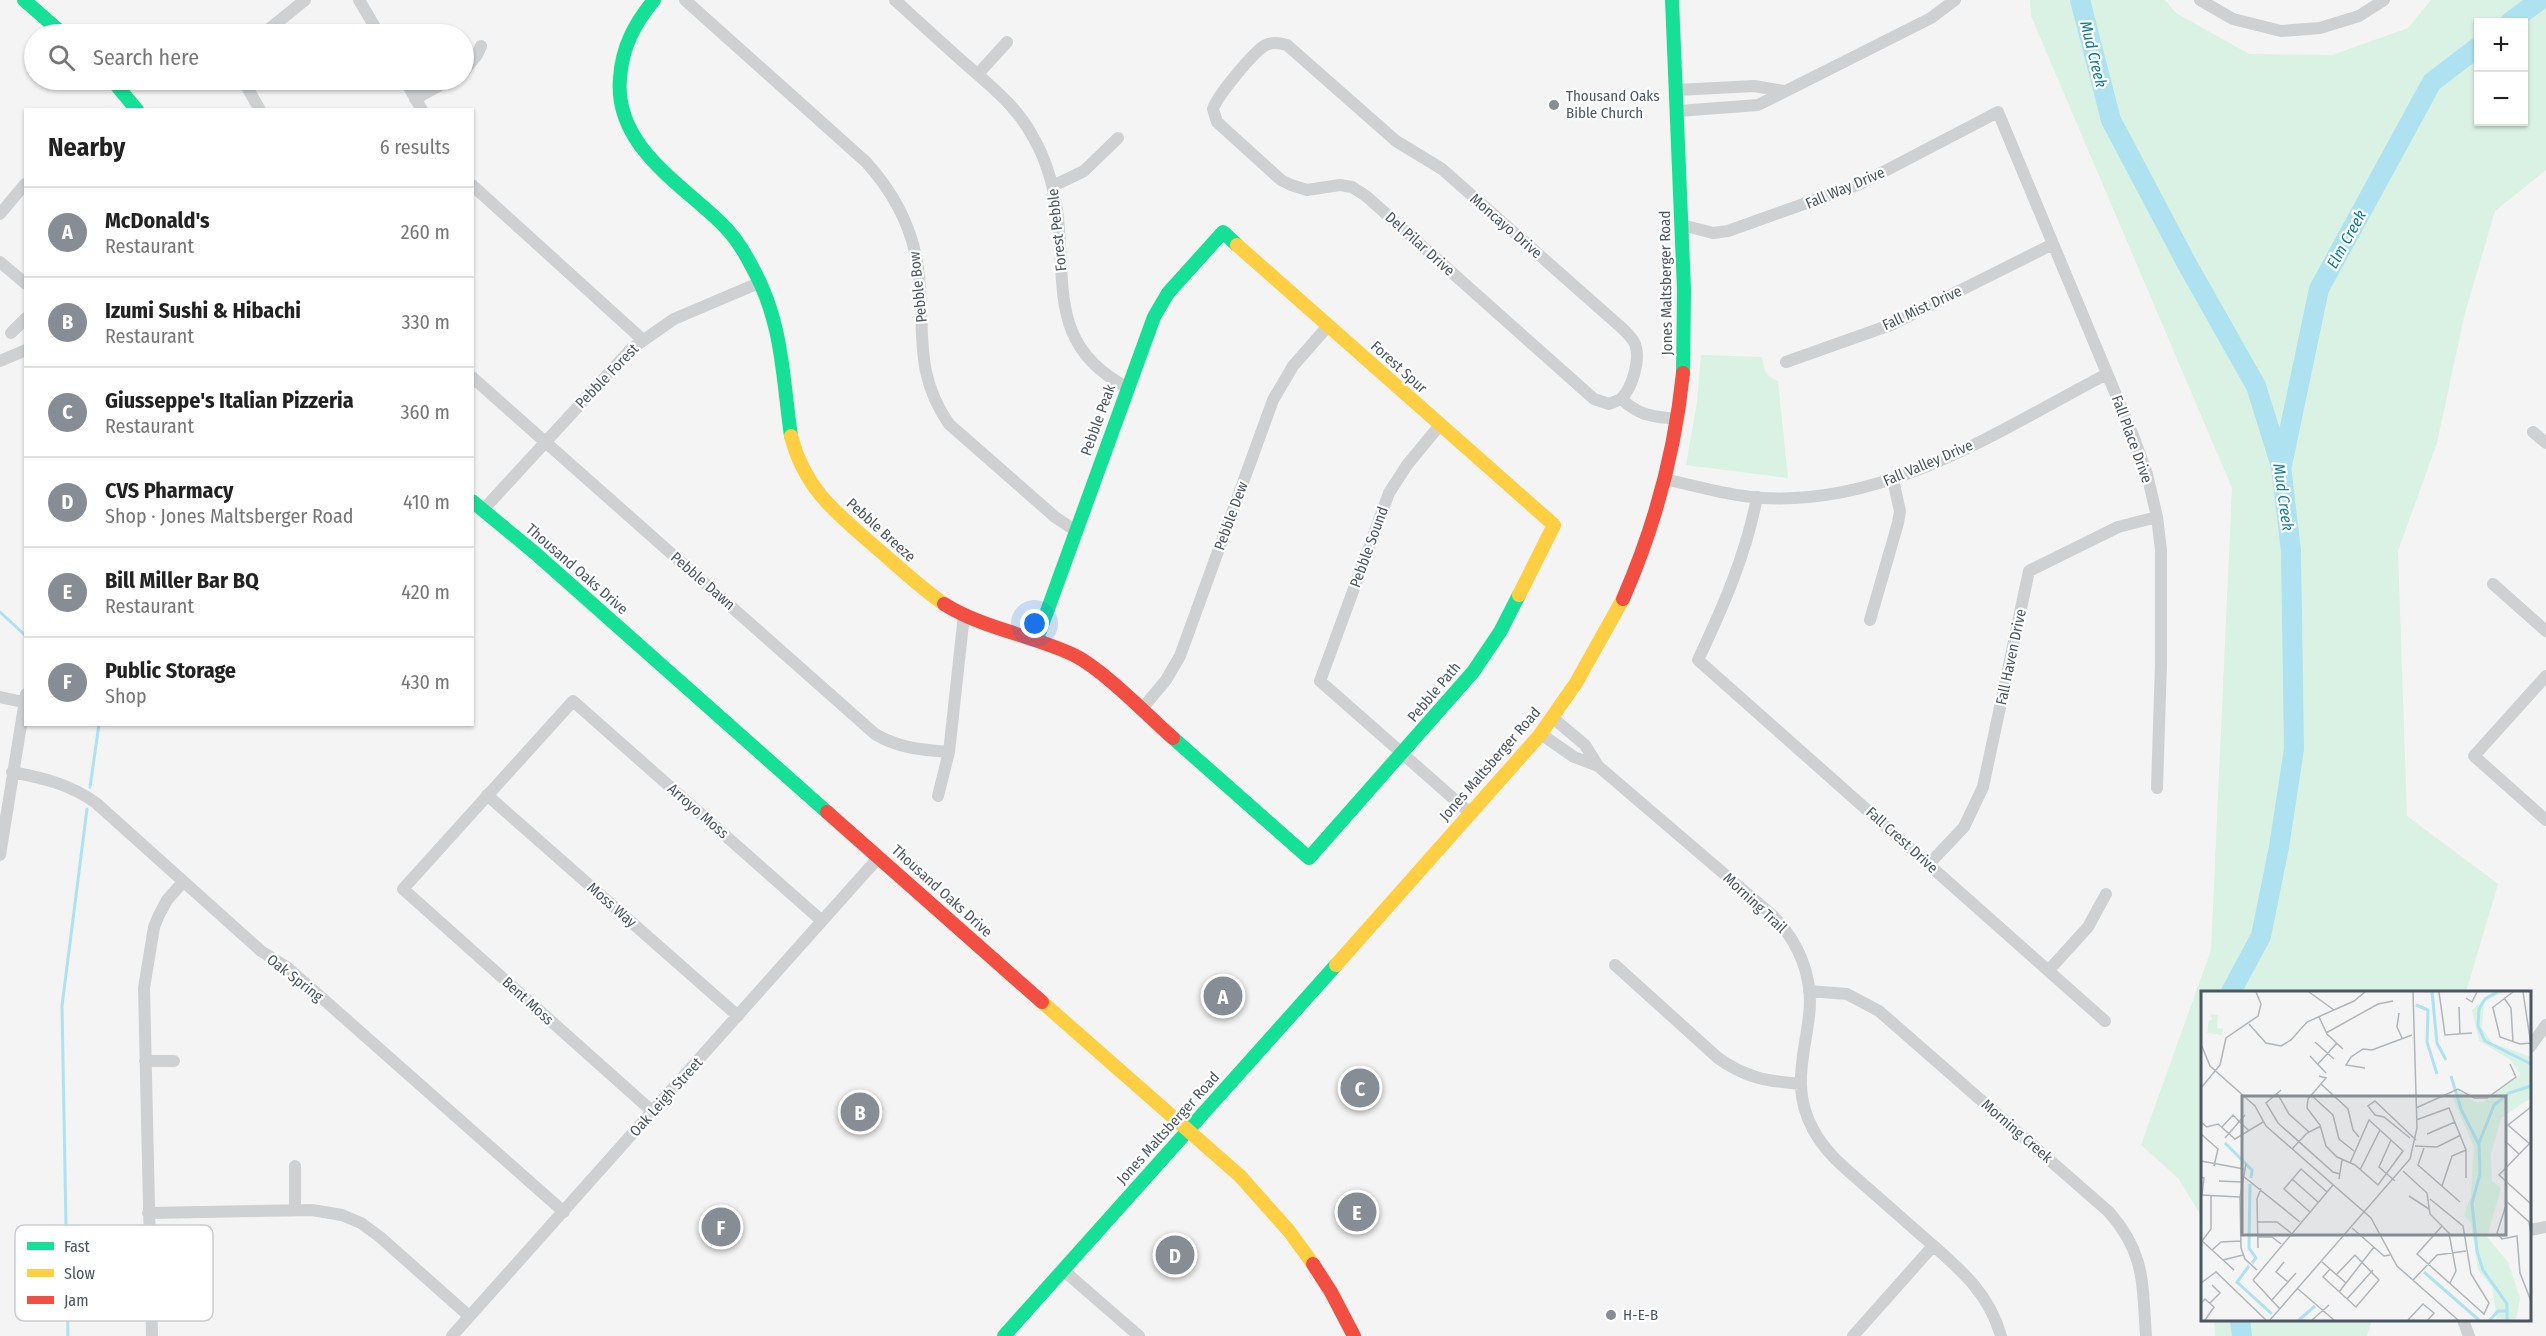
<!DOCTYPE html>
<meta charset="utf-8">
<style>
:root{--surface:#fff;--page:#f6f6f6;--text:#222;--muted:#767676;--line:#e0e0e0;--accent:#868d94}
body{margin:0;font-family:"Fira Sans Condensed",sans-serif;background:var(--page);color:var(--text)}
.controls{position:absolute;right:18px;top:18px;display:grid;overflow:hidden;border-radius:0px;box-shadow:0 2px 4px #0004}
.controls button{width:54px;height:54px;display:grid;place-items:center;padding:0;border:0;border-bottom:2px solid var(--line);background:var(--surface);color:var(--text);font:30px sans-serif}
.you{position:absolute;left:1035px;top:624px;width:21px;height:21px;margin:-15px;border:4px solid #fff;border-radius:50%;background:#1a73e8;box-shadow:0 0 0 9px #1a73e833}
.badge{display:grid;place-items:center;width:39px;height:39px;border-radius:50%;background:var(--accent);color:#fff;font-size:20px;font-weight:700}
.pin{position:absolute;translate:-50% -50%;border:3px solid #fff;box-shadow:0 2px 6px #0006}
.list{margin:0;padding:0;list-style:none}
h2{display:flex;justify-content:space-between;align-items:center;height:78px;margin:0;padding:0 24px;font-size:26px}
h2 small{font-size:20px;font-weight:400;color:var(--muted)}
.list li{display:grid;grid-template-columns:39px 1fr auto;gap:18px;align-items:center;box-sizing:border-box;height:90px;padding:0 24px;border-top:2px solid var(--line)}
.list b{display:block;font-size:22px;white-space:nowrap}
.list p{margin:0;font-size:20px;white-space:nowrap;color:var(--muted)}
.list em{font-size:20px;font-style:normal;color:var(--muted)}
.icon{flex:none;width:33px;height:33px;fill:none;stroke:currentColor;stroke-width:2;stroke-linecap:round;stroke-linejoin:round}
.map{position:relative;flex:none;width:2546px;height:1336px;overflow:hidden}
.search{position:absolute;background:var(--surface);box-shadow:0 2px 4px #0004;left:24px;top:24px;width:450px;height:66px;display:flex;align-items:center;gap:15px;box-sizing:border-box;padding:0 21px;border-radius:33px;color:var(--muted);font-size:22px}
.panel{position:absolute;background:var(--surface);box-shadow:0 2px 4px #0004;left:24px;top:108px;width:450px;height:618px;border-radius:0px}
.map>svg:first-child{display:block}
</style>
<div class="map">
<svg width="2546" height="1336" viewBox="0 0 2546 1336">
<rect width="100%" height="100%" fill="#f4f4f4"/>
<!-- green -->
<path fill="#d9f2e3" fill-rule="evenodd" d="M2030,0H2165L2176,13L2249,54L2332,55L2408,28L2431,0H2546V170L2495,211L2465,313L2437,443L2398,551L2407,816L2498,884L2466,992H2202V1217L2178,1178L2141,1145L2211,950L2232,488L2031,16ZM2524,22V122H2478V22Z
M1701,355L1762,357C1764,370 1765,376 1778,381L1788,478L1686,465L1697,402Z
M2214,1320H2372L2367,1336H2215Z"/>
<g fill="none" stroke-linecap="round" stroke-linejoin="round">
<!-- stream -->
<path stroke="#aee2f0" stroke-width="3" d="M0,612L26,636
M90,787L99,724
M68,1336L62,1006L87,809"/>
<!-- river -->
<path stroke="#aee2f0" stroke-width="20" d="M2080,0L2111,120L2187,264L2256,386L2281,466L2291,551L2294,749L2279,847L2261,936L2231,992
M2510,22L2540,0
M2282,465L2319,289L2432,82L2478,47
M2240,1320L2242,1336"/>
<!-- street -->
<path stroke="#ced0d2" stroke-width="12" d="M359,0L379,34
M685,0L866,162C896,195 915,232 919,277C925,333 914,374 949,424L1055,517L1076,531
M895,0C919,22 944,45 969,67C993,88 1018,108 1033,137C1046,159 1053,184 1057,210C1067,284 1047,346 1128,388
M2200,0L2233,19L2281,31L2320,28L2359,16L2384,0
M263,34L305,0
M464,71L477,55L481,46
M978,74L1007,42
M243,80L260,110
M405,80L422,110
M1677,90L1754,86L1784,91
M415,99L449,80
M1678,111L1758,105L1931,18L1955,0
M472,185L643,340
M1053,186L1084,171L1118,138
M0,214L25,184
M1682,225L1713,233L1728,231L1860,184L1998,112L2134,438L2147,474L2157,517L2161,550V663L2157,788
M0,262L26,284
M11,333L26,318
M0,361L26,350
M1786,362L1893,324L2053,244
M472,377L875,734C898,748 922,750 949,752
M1621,399L1609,404L1594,399L1366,196L1352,187L1340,185L1307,190L1291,185L1281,180L1217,122L1213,109C1217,96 1252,54 1264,46C1271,41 1280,43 1287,45L1396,141L1442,169L1623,329C1627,333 1633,339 1635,344C1641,360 1632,388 1621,399C1642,417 1651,416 1677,419
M1440,425L1407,465L1389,493L1320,681L1471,814
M2533,432L2546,443
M1664,479C1697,486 1729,496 1763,498C1890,505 1999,430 2107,374
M1757,497C1746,555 1723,607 1698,660L2105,1021
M483,510L631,349L674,319L761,282
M2493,584L2546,631
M1870,620L1898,523L1900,511L1893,480
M2546,676L2474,756L2546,820
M0,697L23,702
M1141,710L1166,680L1180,656L1273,400L1293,366L1328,326
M1553,718L1585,745L1598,766L1771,914C1798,940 1814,977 1809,1016C1804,1058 1791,1090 1814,1131C1826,1153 1845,1168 1863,1184C1885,1203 1906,1222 1928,1241C1960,1269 1989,1293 2001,1336
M1541,734L1574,757L1598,766
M12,772C43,778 70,784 96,803L261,951L288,968L564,1212
M487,795L738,1016
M938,796L949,752L964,615
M0,855L26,694
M1929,864L1964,827L1983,787L2029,571L2118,527L2157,517
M1615,965L1718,1058C1746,1078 1766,1081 1800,1084
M2049,970L2088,927L2106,894
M1809,991L1847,994L1879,1011L2109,1212C2146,1254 2142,1284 2146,1336
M2530,1047L2546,1025
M145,1061H174
M653,1112L403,889L573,701L822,921
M295,1166V1210
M148,1213L312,1210L342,1215L361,1223L380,1237L469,1316
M2530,1230L2546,1227
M1063,1270L1139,1336
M2463,1320L2469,1336
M152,1336L144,988L154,927L159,915L167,900L183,882
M452,1336L879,857
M1853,1336L1933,1246"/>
<!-- fast -->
<path stroke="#16e098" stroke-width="14" d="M24,0L63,34
M654,0C635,23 622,47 620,78C614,144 677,181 719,221C732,233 743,249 751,265C783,321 782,374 791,436
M1672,0L1684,290L1683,373
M112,80L137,110
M472,501L535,553L827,812
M1037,639L1154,317L1168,293L1223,232L1237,245
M1173,738L1309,858L1473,672L1500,632L1519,595
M1004,1336L1336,965"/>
<!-- slow -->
<path stroke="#ffcf43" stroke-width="14" d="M1237,245L1554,525L1519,595
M791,436C805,491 839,515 880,551C901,569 921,588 944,604
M1336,965L1539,736L1576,683L1623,599
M1042,1002L1240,1176L1289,1231L1313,1264"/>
<!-- jam -->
<path stroke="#f24e42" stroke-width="14" d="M1623,599C1655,526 1675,452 1683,373
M944,604C984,629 1032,635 1074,655C1105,671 1146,714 1173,738
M827,812L1042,1002
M1313,1264L1331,1292L1354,1336"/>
</g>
<!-- markers -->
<g fill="#868d94" stroke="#fff" stroke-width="2">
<circle cx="1554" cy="105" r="6"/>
<circle cx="1611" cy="1315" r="6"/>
</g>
<g text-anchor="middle" stroke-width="4.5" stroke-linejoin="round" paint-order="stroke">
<!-- poi labels -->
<g font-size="15" fill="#4a5661" stroke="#fff" text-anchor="start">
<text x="1566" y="101">Thousand Oaks<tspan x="1566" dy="17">Bible Church</tspan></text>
<text x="1623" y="1320">H-E-B</text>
</g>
<!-- street labels -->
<g font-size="15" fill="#4a5661" stroke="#fff">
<text transform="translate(1845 188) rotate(-23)" y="5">Fall Way Drive</text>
<text transform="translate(1506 226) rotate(41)" y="5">Moncayo Drive</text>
<text transform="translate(1057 230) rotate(-96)" y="5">Forest Pebble</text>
<text transform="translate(1420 244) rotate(42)" y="5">Del Pilar Drive</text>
<text transform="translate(1666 283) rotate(-91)" y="5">Jones Maltsberger Road</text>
<text transform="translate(918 287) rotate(-96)" y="5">Pebble Bow</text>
<text transform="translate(1922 308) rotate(-25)" y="5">Fall Mist Drive</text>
<text transform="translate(1399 367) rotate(42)" y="5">Forest Spur</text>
<text transform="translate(607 376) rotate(-46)" y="5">Pebble Forest</text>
<text transform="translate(1098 420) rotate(-70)" y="5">Pebble Peak</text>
<text transform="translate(2132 439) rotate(70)" y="5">Fall Place Drive</text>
<text transform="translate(1928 463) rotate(-23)" y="5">Fall Valley Drive</text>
<text transform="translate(1231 516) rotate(-70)" y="5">Pebble Dew</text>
<text transform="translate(881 530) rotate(42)" y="5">Pebble Breeze</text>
<text transform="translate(1369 547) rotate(-70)" y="5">Pebble Sound</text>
<text transform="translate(577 569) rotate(41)" y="5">Thousand Oaks Drive</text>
<text transform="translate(703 581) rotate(41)" y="5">Pebble Dawn</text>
<text transform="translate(2011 657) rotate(-78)" y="5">Fall Haven Drive</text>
<text transform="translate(1434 692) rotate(-50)" y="5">Pebble Path</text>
<text transform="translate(1490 764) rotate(-49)" y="5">Jones Maltsberger Road</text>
<text transform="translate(698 811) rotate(41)" y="5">Arroyo Moss</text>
<text transform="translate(1902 840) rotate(42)" y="5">Fall Crest Drive</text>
<text transform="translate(942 891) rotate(42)" y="5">Thousand Oaks Drive</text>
<text transform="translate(1755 903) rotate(43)" y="5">Morning Trail</text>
<text transform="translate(612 905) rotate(41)" y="5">Moss Way</text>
<text transform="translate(295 978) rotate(38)" y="5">Oak Spring</text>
<text transform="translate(528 1001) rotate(42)" y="5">Bent Moss</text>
<text transform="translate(666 1097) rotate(-48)" y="5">Oak Leigh Street</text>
<text transform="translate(1168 1128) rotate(-48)" y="5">Jones Maltsberger Road</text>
<text transform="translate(2017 1131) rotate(41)" y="5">Morning Creek</text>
</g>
<!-- water labels -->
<g font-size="16" font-style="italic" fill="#0c7c9b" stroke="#fff">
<text transform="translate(2094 54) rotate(76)" y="6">Mud Creek</text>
<text transform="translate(2346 239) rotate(-61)" y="6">Elm Creek</text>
<text transform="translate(2284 497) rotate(82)" y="6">Mud Creek</text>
</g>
</g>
<!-- overview -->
<g transform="translate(2201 991)">
<rect width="330" height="330" fill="#f4f4f4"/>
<path d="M291,1H302L283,11L281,37L291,52L330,66V107L300,127L290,163L291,190L300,197L286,246L307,271L319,307L315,329H296L291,296L277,279L270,232L263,224L270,204L273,156L252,107L258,100L274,111H283L319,84L310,69L278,50L271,19ZM9,23L17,24L16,37L22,38L21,44L6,42L8,29H11Z" fill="#d9f2e3"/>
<path fill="none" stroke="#aee2f0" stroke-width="3" d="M231,1L236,52L245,69M296,1L284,8L278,18L277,35L284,50L330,73M215,14L227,19L226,51L236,83M250,85L260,118L278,154L279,183L271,212L276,260L282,279L306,313V329M24,152L51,179L50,187M278,152L293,114L308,102L330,95M49,193L48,257L55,267L51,272M48,275L36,291L71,323M223,281L278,329M98,329L114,315M289,329L297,320H307"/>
<path fill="none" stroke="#b0b5b9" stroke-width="1.5" d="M108,1L133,19M238,1L244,44L271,42M322,1L330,54M265,7L271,11L276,1M303,7L310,17L312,51M258,16L259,44M291,17L312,1M292,17L299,46L319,53L329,52M198,22L196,36L201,47M118,26L126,43L142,58M48,33L65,52L80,55L90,49L106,31L153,10L164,1M125,42L177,13L192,10M114,51L133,68M0,53L9,75L54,115L65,135L170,227L196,275L257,329M109,65L125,82M117,73L136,52M164,77L145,74L150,66L162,58L171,59L211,44M118,85L125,87L107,108L106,117L119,134L125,155L136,166L154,174L177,194L202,160L168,129L149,172M120,93L147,118L152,139L158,146M0,97L19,74L25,47L57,25L60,13L55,1M80,99L65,112L77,132L132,181L139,183M76,102L88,123L108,141M110,104L132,124L138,148L153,160M330,116L307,134L330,154M215,117L257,98L273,107H286L315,86L309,73M215,129L248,117L265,159V187M0,131L6,136L17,133L34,148L62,131M21,136L32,124L48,140M0,143L17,158L13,175M226,143L254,131M24,147L44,124M209,147L183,126L174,124L167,115L174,110L215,149M190,149L178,176L194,190M304,150L318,163M330,151L298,184L330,213M214,155L236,156L260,144M223,157L217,174L259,211M91,158L106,142L120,135M0,170L43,178M45,173L39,206L40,257L44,268L56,279M159,179L179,139M202,180L226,202L229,223L248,242L255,280L249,292M42,185L99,231M0,186L3,187L1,204M91,188L117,211M138,188L141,169M18,190L41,191M241,195L251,165L265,159M0,204L39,206M208,205L228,218M229,208L262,235L270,283L288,312L283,323L216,263L241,235M109,221L83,198L100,178L126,201M56,231H76L90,242M151,237L183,265L189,264M330,242L328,231L306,211L296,242L301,248L316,245L319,282L330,310M57,246H71L80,253M0,249L33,279M1,250L10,238V204M57,257L56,208L60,197M11,259L20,251L40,250M22,269L42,264M83,271L75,281L87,291M121,271L145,292M129,278L122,286L155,316L178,289L154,264L136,283M52,289L132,194M52,289L79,318M212,289L236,264L265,260M0,292L15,281L65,329M97,298L133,329M138,301L173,256M146,308L172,279M70,310L95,282M0,312L4,308L13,316L4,329M9,312L19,302L11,294M69,329L209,168L216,137L212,1M111,329L128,314M207,329L222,313L233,322L227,329"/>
<path fill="#868d94" fill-opacity="0.15" stroke="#868d94" stroke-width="3" d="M41,105H305V244H41Z"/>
<rect width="330" height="330" fill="none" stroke="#4a5661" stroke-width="3"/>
</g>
<!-- legend -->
<rect x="15" y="1225" width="198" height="96" rx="9" fill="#fff" stroke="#c9ccd0" stroke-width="1.5"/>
<rect x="27" y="1242" width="27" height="8" fill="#16e098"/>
<rect x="27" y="1269" width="27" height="8" fill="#ffcf43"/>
<rect x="27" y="1296" width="27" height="8" fill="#f24e42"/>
<g font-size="16" fill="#4a5661">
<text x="64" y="1252">Fast</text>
<text x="64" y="1279">Slow</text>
<text x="64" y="1306">Jam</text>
</g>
</svg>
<div class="controls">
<button>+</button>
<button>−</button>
</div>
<div class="you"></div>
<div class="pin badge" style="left:1223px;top:996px">A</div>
<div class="pin badge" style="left:860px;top:1112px">B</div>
<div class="pin badge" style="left:1360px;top:1088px">C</div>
<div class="pin badge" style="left:1175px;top:1255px">D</div>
<div class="pin badge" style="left:1357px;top:1212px">E</div>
<div class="pin badge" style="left:721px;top:1227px">F</div>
<div class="search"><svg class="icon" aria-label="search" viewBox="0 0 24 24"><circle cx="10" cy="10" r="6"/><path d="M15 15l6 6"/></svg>Search here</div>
<section class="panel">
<h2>Nearby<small>6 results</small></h2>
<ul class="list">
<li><span class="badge">A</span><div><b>McDonald's</b><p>Restaurant</p></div><em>260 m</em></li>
<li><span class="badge">B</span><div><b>Izumi Sushi &amp; Hibachi</b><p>Restaurant</p></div><em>330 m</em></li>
<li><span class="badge">C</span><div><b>Giusseppe's Italian Pizzeria</b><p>Restaurant</p></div><em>360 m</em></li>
<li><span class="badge">D</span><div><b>CVS Pharmacy</b><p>Shop · Jones Maltsberger Road</p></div><em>410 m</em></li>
<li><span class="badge">E</span><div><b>Bill Miller Bar BQ</b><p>Restaurant</p></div><em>420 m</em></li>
<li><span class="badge">F</span><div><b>Public Storage</b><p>Shop</p></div><em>430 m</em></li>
</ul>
</section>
</div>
